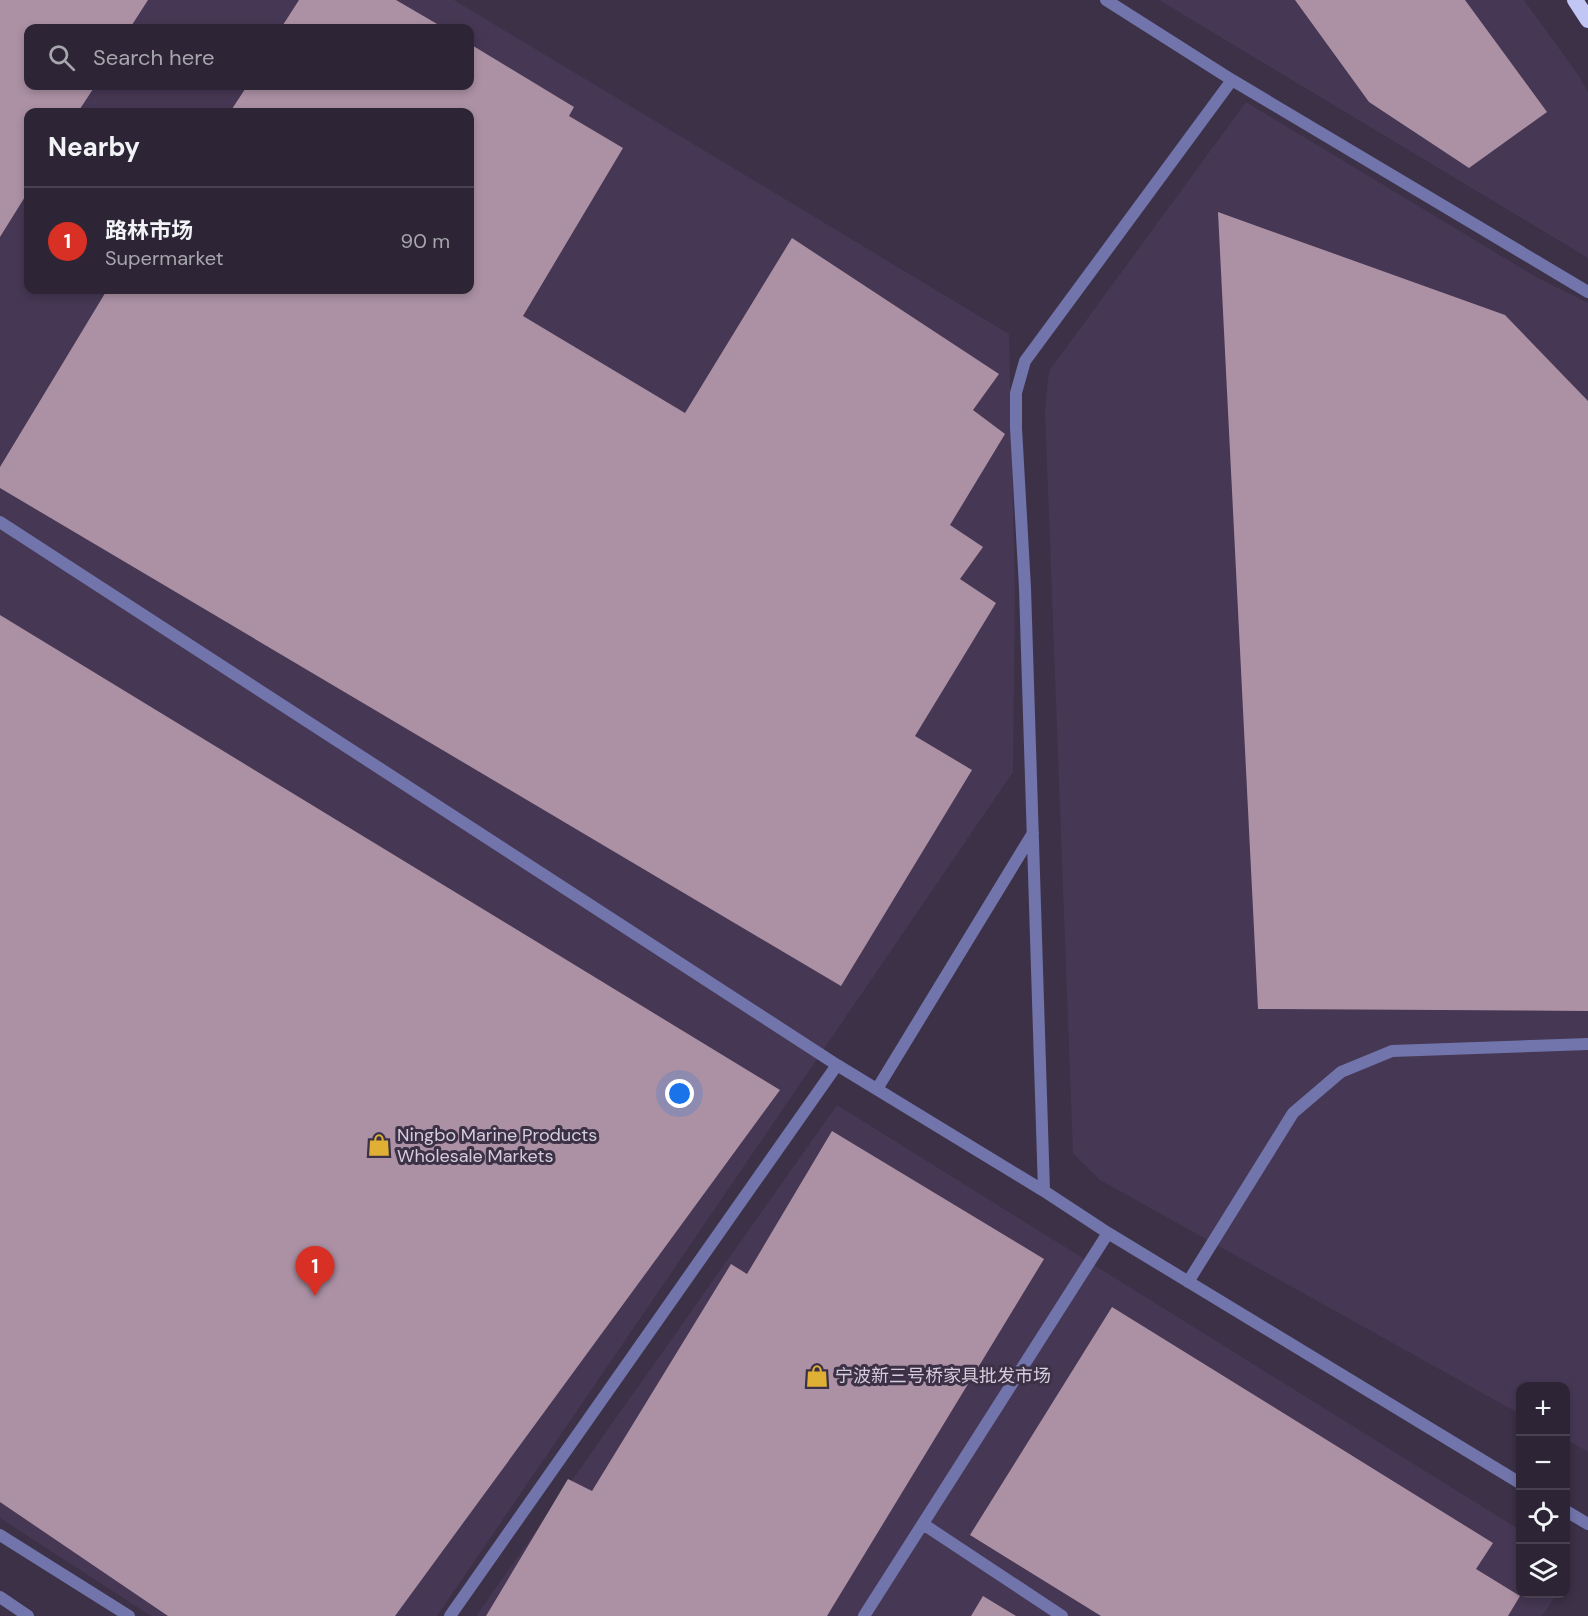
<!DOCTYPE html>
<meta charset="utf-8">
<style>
:root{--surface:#2d2535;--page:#352d3d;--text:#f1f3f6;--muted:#a7a5ad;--line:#484250;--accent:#d93025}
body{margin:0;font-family:"DM Sans","Noto Sans SC",sans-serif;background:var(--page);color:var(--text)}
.controls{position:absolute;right:18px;bottom:18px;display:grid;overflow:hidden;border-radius:12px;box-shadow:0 3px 9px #0003}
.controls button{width:54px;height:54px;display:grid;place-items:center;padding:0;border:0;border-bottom:2px solid var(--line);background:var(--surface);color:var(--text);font:30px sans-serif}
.you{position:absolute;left:680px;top:1094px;width:21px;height:21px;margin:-15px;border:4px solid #fff;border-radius:50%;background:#1a73e8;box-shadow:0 0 0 9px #1a73e833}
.badge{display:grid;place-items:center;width:39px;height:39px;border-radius:50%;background:var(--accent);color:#fff;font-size:20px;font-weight:700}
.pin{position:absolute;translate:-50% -50px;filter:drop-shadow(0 2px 3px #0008)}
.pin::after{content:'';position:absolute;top:32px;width:21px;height:18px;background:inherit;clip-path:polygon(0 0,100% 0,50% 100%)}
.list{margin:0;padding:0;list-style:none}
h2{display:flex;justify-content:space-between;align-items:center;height:78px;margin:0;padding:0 24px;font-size:26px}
h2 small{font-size:20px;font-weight:400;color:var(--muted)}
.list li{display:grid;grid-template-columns:39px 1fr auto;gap:18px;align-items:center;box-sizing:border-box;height:108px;padding:0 24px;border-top:2px solid var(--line)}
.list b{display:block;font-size:22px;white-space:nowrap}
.list p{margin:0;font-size:20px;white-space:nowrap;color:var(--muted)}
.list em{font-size:20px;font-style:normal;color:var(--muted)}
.icon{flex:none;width:33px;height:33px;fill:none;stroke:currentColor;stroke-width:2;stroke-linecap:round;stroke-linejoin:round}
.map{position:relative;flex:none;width:1588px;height:1616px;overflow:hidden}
.search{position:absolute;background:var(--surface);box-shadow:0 3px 9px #0003;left:24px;top:24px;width:450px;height:66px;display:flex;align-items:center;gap:15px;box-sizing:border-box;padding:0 21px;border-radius:12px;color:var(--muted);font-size:22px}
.panel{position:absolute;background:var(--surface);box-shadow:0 3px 9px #0003;left:24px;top:108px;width:450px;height:186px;border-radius:12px}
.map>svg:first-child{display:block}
</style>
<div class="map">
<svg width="1588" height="1616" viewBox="0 0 1588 1616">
<rect width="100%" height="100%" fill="#3c3147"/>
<!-- built -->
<path fill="#463754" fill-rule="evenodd" d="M0,0H454L1009,334L1015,591L1013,772L437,1616H151L0,1518ZM28,28H470V86H28ZM28,112H470V290H28Z
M1159,0H1524L1579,76L1588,92V258Z
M1246,102L1536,277L1588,303V1452L1566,1439V1386H1520V1414L1100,1180L1073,1153L1045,410L1049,371Z
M837,1105L1520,1530V1594H1557L1542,1616H476Z"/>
<!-- building -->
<path fill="#ac91a4" d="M0,0H148L130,28H28V86H95L78,112H28V192L0,237Z
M299,0H396L444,28H281Z
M1295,0H1465L1547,112L1469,168L1369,102Z
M470,44L574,107L569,116L623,148L523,316L685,413L792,238L999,374L973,410L1005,434L950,525L983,547L960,579L996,603L915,736L972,770L841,986L0,488V467L107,290H470V112H230L247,86H470Z
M1218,212L1505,315L1588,401V1011L1258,1009Z
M0,615L780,1090L395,1616H168L0,1502Z
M832,1131L1044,1259L827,1616H486L568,1479L592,1491L731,1264L747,1274Z
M1112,1307L1493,1543L1476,1569L1520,1596L1508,1616H1101L970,1535Z
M983,1596L1016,1616H971Z"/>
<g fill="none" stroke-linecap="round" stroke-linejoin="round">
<!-- service -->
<path stroke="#7175ab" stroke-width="12" d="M1106,0L1232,80
M0,522L837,1065
M877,1089L1033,833
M1044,1191L1025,588L1016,428V393L1025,361L1232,80L1588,292
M1188,1282L1293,1113L1341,1072L1392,1051L1588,1044
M1566,1511L1588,1524
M923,1524L1062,1616
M0,1535L129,1616
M0,1597L28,1616
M450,1616L837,1065L1044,1191L1108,1233L1520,1483
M864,1616L1108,1233"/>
<!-- trunk -->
<path stroke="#c2c6f5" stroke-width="16" d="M1575,0L1588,20"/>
</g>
<!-- icons -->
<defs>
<g id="shop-bare" transform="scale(1.8)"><path d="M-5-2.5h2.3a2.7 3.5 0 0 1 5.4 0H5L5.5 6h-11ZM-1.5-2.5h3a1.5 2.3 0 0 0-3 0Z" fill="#dfb034" stroke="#3c3147" stroke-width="2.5" paint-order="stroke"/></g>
</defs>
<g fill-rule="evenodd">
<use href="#shop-bare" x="379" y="1145"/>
<use href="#shop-bare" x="817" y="1376"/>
</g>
<g text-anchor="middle" stroke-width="6" stroke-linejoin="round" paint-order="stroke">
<!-- poi labels -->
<g font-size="18" fill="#d5cedc" stroke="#3c3147" text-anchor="start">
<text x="397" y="1141">Ningbo Marine Products<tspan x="397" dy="21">Wholesale Markets</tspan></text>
<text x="835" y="1382">宁波新三号桥家具批发市场</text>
</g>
</g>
</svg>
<div class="controls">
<button>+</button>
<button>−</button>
<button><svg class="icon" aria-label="locate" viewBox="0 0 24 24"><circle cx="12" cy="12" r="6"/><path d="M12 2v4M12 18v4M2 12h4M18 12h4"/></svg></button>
<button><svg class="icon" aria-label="layers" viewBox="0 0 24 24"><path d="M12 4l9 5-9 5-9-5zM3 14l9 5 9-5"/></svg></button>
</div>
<div class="you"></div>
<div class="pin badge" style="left:315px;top:1296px">1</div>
<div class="search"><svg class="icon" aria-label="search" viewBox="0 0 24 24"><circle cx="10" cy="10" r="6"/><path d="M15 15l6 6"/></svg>Search here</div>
<section class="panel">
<h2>Nearby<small></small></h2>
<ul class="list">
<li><span class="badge">1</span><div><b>路林市场</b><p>Supermarket</p></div><em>90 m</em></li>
</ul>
</section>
</div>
